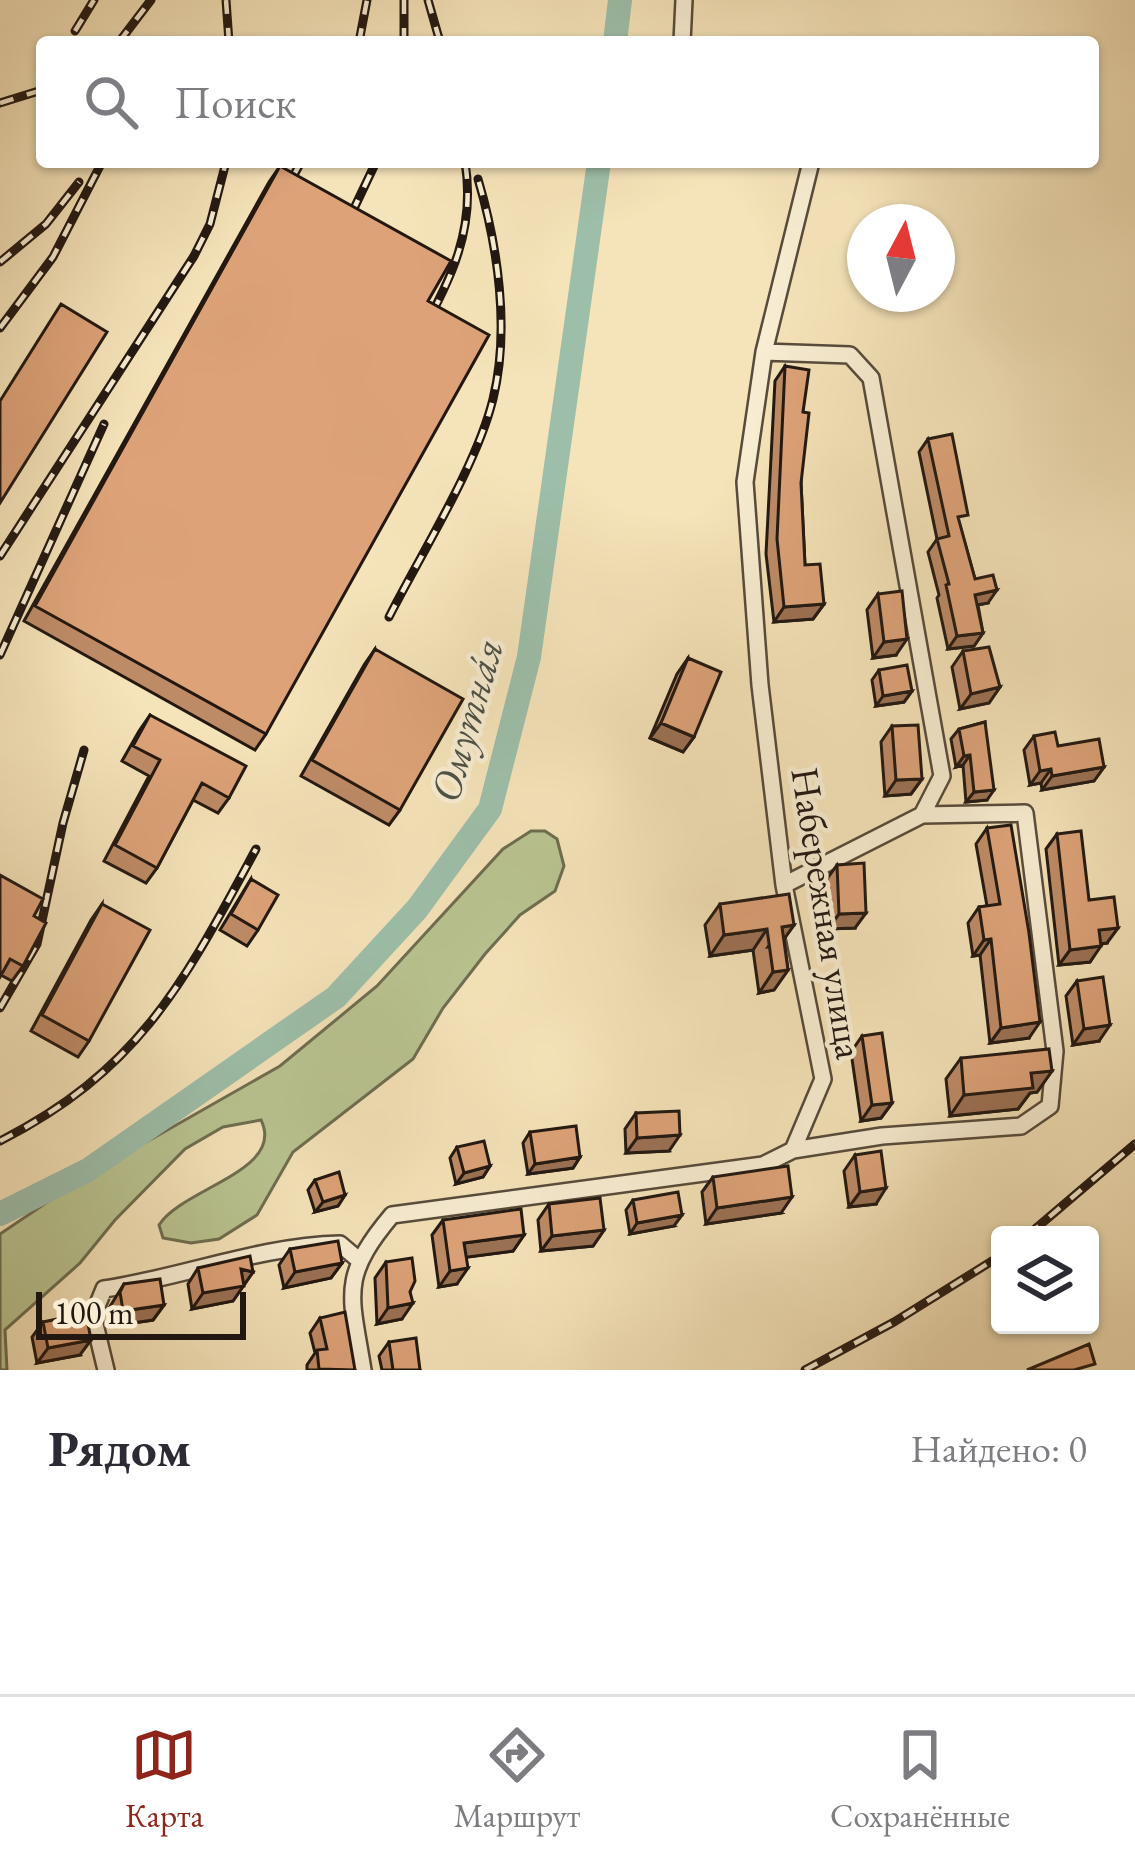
<!DOCTYPE html>
<html lang="ru">
<meta charset="utf-8">
<style>
:root{--surface:#fff;--page:#f7f7f7;--text:#2b2b33;--muted:#7c7c81;--line:#e1e1e2;--accent:#8f2418}
body{margin:0;font-family:"EB Garamond",serif;background:var(--page);color:var(--text)}
.controls{position:absolute;right:36px;bottom:36px;display:grid;overflow:hidden;border-radius:12px;box-shadow:0 3px 9px #0004}
.controls button{width:108px;height:108px;display:grid;place-items:center;padding:0;border:0;border-bottom:3px solid var(--line);background:var(--surface);color:var(--text);font:60px sans-serif}
.compass{position:absolute;left:847px;top:204px;width:108px;height:108px;border-radius:50%;background:var(--surface);box-shadow:0 3px 9px #0004;rotate:7deg}
.scale{position:absolute;left:36px;bottom:30px;width:210px;box-sizing:border-box;padding-left:12px;border:6px solid #221811;border-top:0;font-size:33px;line-height:42px;white-space:nowrap;color:#221811;-webkit-text-stroke:9px #f8edd2;paint-order:stroke}
.list{margin:0;padding:0;list-style:none}
h2{display:flex;justify-content:space-between;align-items:center;height:156px;margin:0;padding:0 48px;font-size:51px}
h2 small{font-size:39px;font-weight:400;color:var(--muted)}
.icon{flex:none;width:66px;height:66px;fill:none;stroke:currentColor;stroke-width:2;stroke-linecap:round;stroke-linejoin:round}
.map{position:relative;flex:none;width:1135px;height:1370px;overflow:hidden}
.search{position:absolute;background:var(--surface);box-shadow:0 3px 9px #0004;left:36px;right:36px;top:36px;height:132px;display:flex;align-items:center;gap:30px;box-sizing:border-box;padding:0 42px;border-radius:12px;color:var(--muted);font-size:45px}
.sheet{height:324px;background:var(--surface)}
nav{display:flex;justify-content:space-around;align-items:center;box-sizing:border-box;height:168px;border-top:3px solid var(--line);background:var(--surface);font-size:33px;color:var(--muted)}
nav a{display:grid;justify-items:center;gap:6px}
nav .on{color:var(--accent)}
.map>svg:first-child{display:block}
</style>
<div class="map">
<svg width="1135" height="1370" viewBox="0 0 1135 1370">
<rect width="100%" height="100%" fill="#f5e3b9"/>
<filter id="stains"><feTurbulence type="fractalNoise" baseFrequency=".00167" numOctaves="4"/><feColorMatrix values="0 0 0 0 .2 0 0 0 0 .09 0 0 0 0 .02 0 0 0 .5 -.17"/></filter>
<radialGradient id="worn" r=".72"><stop offset=".6" stop-color="#630" stop-opacity="0"/><stop offset="1" stop-color="#630" stop-opacity=".3"/></radialGradient>
<!-- green -->
<path fill="#b9c491" stroke="#6e6e51" stroke-width="3" d="M531,831H545L557,839L564,866L555,891L520,915L485,954L443,1008L413,1059L293,1152L257,1215L219,1239L191,1243L163,1238L159,1225C182,1188 286,1171 261,1120L223,1127L185,1149L115,1220L80,1263L5,1330L7,1370H0V1234L83,1178L280,1066L377,986L503,849Z"/>
<g fill="none" stroke-linecap="round" stroke-linejoin="round">
<!-- river -->
<path stroke="#9dbfaa" stroke-width="24" d="M615,42L620,0
M0,1214L88,1170L336,997L417,909L490,809L529,657L599,162"/>
<!-- street casing -->
<g stroke="#574b3b" stroke-width="20">
<path id="street" d="M682,42L684,0
M764,352L850,355L871,378L942,776L922,815L784,885
M793,1150L882,1136L1021,1126L1050,1106L1055,1051L1025,813L922,815
M106,1370L93,1316L104,1289C184,1277 259,1246 340,1244L360,1261
M363,1370C351,1295 339,1278 392,1215L763,1165L793,1150L823,1079L784,885L760,685L745,482L764,352L811,162"/>
</g>
<!-- street -->
<use href="#street" stroke="#f8edd2" stroke-width="15"/>
<!-- rail casing -->
<g stroke="#221811" stroke-width="9">
<path id="rail" d="M226,0L229,42
M428,0L440,42
M75,31L94,0
M119,42L151,0
M359,42L367,0
M404,42V0
M0,103L42,90
M278,204L301,162
M340,238L376,162
M0,262L46,224L79,182
M0,328L53,257L102,162
M419,337C451,280 476,229 465,162
M0,556L194,256L210,224L226,162
M389,617C421,554 477,465 493,399C510,330 498,247 478,179
M0,655L104,424
M0,1008L37,944L63,823L84,750
M0,1141C141,1069 184,982 256,849
M1028,1235L1135,1144
M805,1370L894,1322L1000,1256"/>
</g>
<!-- rail -->
<use href="#rail" stroke="#f8edd2" stroke-width="4.5" stroke-dasharray="14" stroke-linecap="butt"/>
</g>
<!-- wall -->
<path fill="#be8b67" stroke="#221811" stroke-width="3" d="M280,166L428,301L266,734L255,750L24,621L269,182Z
M785,366L803,412L801,483L805,565L824,604L813,619L774,622L766,554L775,381Z
M928,439L960,526L975,579L988,603L978,605L983,633L974,646L948,649L937,598L939,595L928,552L937,539L919,452Z
M878,594L896,655L873,658L867,610Z
M375,649L400,810L389,825L301,776L364,665Z
M963,651L1000,687L989,703L960,709L952,667Z
M688,658L694,737L683,752L650,738L677,674Z
M879,670L912,691L904,702L876,706L872,680Z
M150,715L229,798L218,813L193,800L157,868L146,883L104,861L149,776L122,761L139,731Z
M985,722L987,800L966,802L963,765L956,767L951,739L959,729Z
M892,726L922,779L911,794L885,796L881,742Z
M1034,736L1058,746L1104,767L1094,781L1042,790L1041,783L1030,785L1024,750Z
M987,828L1029,1038L990,1043L980,955L973,956L968,923L979,907L987,906L976,844Z
M1057,834L1089,900L1107,943L1101,944L1090,962L1059,965L1046,849Z
M837,865L855,928L828,929L826,880Z
M251,879L258,930L247,946L220,930Z
M102,904L89,1041L78,1057L31,1031L91,920Z
M720,904L794,925L784,939L788,970L774,990L759,993L753,950L710,956L705,925Z
M34,916L23,966L12,981L1,975Z
M1077,981L1099,1041L1073,1045L1066,996Z
M862,1036L892,1103L881,1118L861,1121L851,1052Z
M961,1058L1052,1071L1037,1092L1030,1093L1018,1109L950,1116L946,1079Z
M636,1113L669,1151L626,1153L625,1129Z
M530,1132L580,1157L573,1168L528,1174L523,1143Z
M457,1147L490,1166L483,1177L456,1184L450,1158Z
M855,1155L876,1204L849,1207L844,1171Z
M713,1177L781,1213L706,1224L702,1192Z
M315,1180L345,1195L338,1206L315,1212L308,1190Z
M633,1200L674,1226L630,1234L626,1210Z
M549,1204L604,1230L593,1246L541,1251L538,1220Z
M443,1220L524,1235L513,1251L466,1257L457,1284L439,1287L432,1235Z
M290,1249L342,1263L331,1278L284,1288L279,1265Z
M386,1262L410,1292L402,1319L377,1324L375,1278Z
M198,1268L253,1272L233,1301L192,1309L188,1284Z
M124,1284L164,1305L153,1320L112,1326L109,1308Z
M320,1318L355,1370H307V1365L315,1353L310,1333Z
M43,1322L80,1355L37,1363L32,1337Z
M389,1342L420,1370H382L379,1356Z"/>
<!-- shaded-wall -->
<path fill="#9b7154" stroke="#221811" stroke-width="3" d="M997,590L988,603L966,607L975,595Z
M824,604L813,619L774,622L784,607Z
M983,633L974,646L948,649L957,636Z
M907,639L896,655L873,658L884,642Z
M1000,687L989,703L960,709L971,694Z
M912,691L904,702L876,706L883,696Z
M661,723L694,737L683,752L650,738Z
M970,755L963,765L956,767L964,756Z
M1104,767L1094,781L1042,790L1052,776Z
M1051,769L1041,783L1030,785L1040,771Z
M922,779L911,794L885,796L896,780Z
M994,790L987,800L966,802L974,792Z
M866,913L855,928L828,929L839,914Z
M794,925L779,946L768,947L782,927Z
M1118,928L1107,943L1088,945L1099,930Z
M767,929L753,950L710,956L724,935Z
M991,939L980,955L973,956L984,940Z
M1101,946L1090,962L1059,965L1070,950Z
M788,970L774,990L759,993L773,972Z
M1040,1022L1029,1038L990,1043L1001,1028Z
M1110,1025L1099,1041L1073,1045L1084,1029Z
M1052,1071L1037,1092L1030,1093L1018,1109L950,1116L964,1095L1031,1073Z
M892,1103L881,1118L861,1121L872,1105Z
M680,1135L669,1151L626,1153L637,1138Z
M580,1157L573,1168L528,1174L535,1164Z
M490,1166L483,1177L456,1184L464,1173Z
M886,1188L876,1204L849,1207L860,1192Z
M345,1195L338,1206L315,1212L323,1202Z
M792,1197L781,1213L706,1224L717,1208Z
M682,1215L674,1226L630,1234L637,1223Z
M604,1230L593,1246L541,1251L552,1236Z
M524,1235L513,1251L453,1259L464,1243Z
M342,1263L331,1278L284,1288L295,1272Z
M468,1268L457,1284L439,1287L450,1271Z
M241,1269L253,1272L233,1301L192,1309L203,1293Z
M413,1303L402,1319L377,1324L388,1308Z
M164,1305L153,1320L112,1326L123,1311Z
M91,1340L80,1355L37,1363L48,1348Z"/>
<!-- building -->
<path fill="#dda278" stroke="#221811" stroke-width="3" d="M280,166L451,261L428,301L489,335L266,734L35,606Z
M61,304L107,332L0,503V401Z
M785,366L809,370L803,412L809,413L801,483L805,565L820,564L824,604L784,607L777,539Z
M952,434L968,515L958,517L975,579L993,575L997,590L975,595L983,633L957,636L946,585L949,584L937,539L949,536L928,439Z
M902,591L907,639L884,642L878,594Z
M989,647L1000,687L971,694L963,651Z
M375,649L463,699L400,810L312,760Z
M688,658L721,672L694,737L661,723Z
M907,665L912,691L883,696L879,670Z
M150,715L246,766L229,798L202,783L157,868L115,845L160,760L133,746Z
M985,722L994,790L974,792L970,755L964,756L959,729Z
M918,725L922,779L896,780L892,726Z
M1055,732L1058,746L1099,739L1104,767L1052,776L1051,769L1040,771L1034,736Z
M1011,825L1029,933L1040,1022L1001,1028L991,939L984,940L979,907L1000,904L987,828Z
M1081,831L1089,900L1114,897L1118,928L1099,930L1101,946L1070,950L1057,834Z
M864,863L866,913L839,914L837,865Z
M0,875L43,899L34,916L46,923L23,966L10,959L0,977Z
M251,879L278,895L258,930L231,914Z
M789,894L794,925L782,927L788,970L773,972L767,929L724,935L720,904Z
M102,904L150,930L89,1041L42,1015Z
M1103,977L1110,1025L1084,1029L1077,981Z
M882,1033L892,1103L872,1105L862,1036Z
M1049,1049L1052,1071L1031,1073L1033,1088L964,1095L961,1058Z
M679,1111L680,1135L637,1138L636,1113Z
M576,1126L580,1157L535,1164L530,1132Z
M484,1141L490,1166L464,1173L457,1147Z
M881,1151L886,1188L860,1192L855,1155Z
M788,1166L792,1197L717,1208L713,1177Z
M339,1172L345,1195L323,1202L315,1180Z
M678,1192L682,1215L637,1223L633,1200Z
M600,1198L604,1230L552,1236L549,1204Z
M521,1209L524,1235L464,1243L468,1268L450,1271L443,1220Z
M338,1241L342,1263L295,1272L290,1249Z
M250,1256L253,1272L241,1269L244,1286L203,1293L198,1268Z
M412,1258L415,1281L410,1292L413,1303L388,1308L386,1262Z
M160,1279L164,1305L123,1311L120,1292L124,1284Z
M345,1312L355,1370L319,1369L317,1350L327,1349L320,1318Z
M86,1313L91,1340L48,1348L43,1322Z
M416,1338L420,1370H393L389,1342Z
M1089,1344L1095,1364L1074,1370H1027Z"/>
<g text-anchor="middle" stroke-width="9" stroke-linejoin="round" paint-order="stroke">
<!-- street labels -->
<g font-size="39" fill="#221811" stroke="#f8edd2">
<text transform="translate(828 913) rotate(81)" y="14">Набережная улица</text>
</g>
<!-- water labels -->
<g font-size="42" font-style="italic" fill="#4d5247" stroke="#f8edd2">
<text transform="translate(466 720) rotate(-74)" y="15">Омутна́я</text>
</g>
</g>
<rect width="100%" height="100%" filter="url(#stains)"/>
<rect width="100%" height="100%" fill="url(#worn)"/>
</svg>
<div class="controls">
<button><svg class="icon" aria-label="layers" viewBox="0 0 24 24"><path d="M12 4l9 5-9 5-9-5zM3 14l9 5 9-5"/></svg></button>
</div>
<svg class="compass" viewBox="-18 -18 36 36"><path d="M0-13l5 13h-10z" fill="#e53935"/><path d="M0 13l5-13h-10z" fill="#7c7c81"/></svg>
<div class="scale">100 m</div>
<div class="search"><svg class="icon" aria-label="search" viewBox="0 0 24 24"><circle cx="10" cy="10" r="6"/><path d="M15 15l6 6"/></svg>Поиск</div>
</div>
<section class="sheet">
<h2>Рядом<small>Найдено: 0</small></h2>
<ul class="list">
</ul>
</section>
<nav>
<a class="on"><svg class="icon" aria-label="map" viewBox="0 0 24 24"><path d="M3 6l6-2 6 2 6-2v14l-6 2-6-2-6 2zM9 4v14M15 6v14"/></svg>Карта</a>
<a><svg class="icon" aria-label="directions" viewBox="0 0 24 24"><path d="M12 3l9 9-9 9-9-9zM9 14v-3h6M13 9l2 2-2 2"/></svg>Маршрут</a>
<a><svg class="icon" aria-label="saved" viewBox="0 0 24 24"><path d="M7 4h10v16l-5-4-5 4z"/></svg>Сохранённые</a>
</nav>
